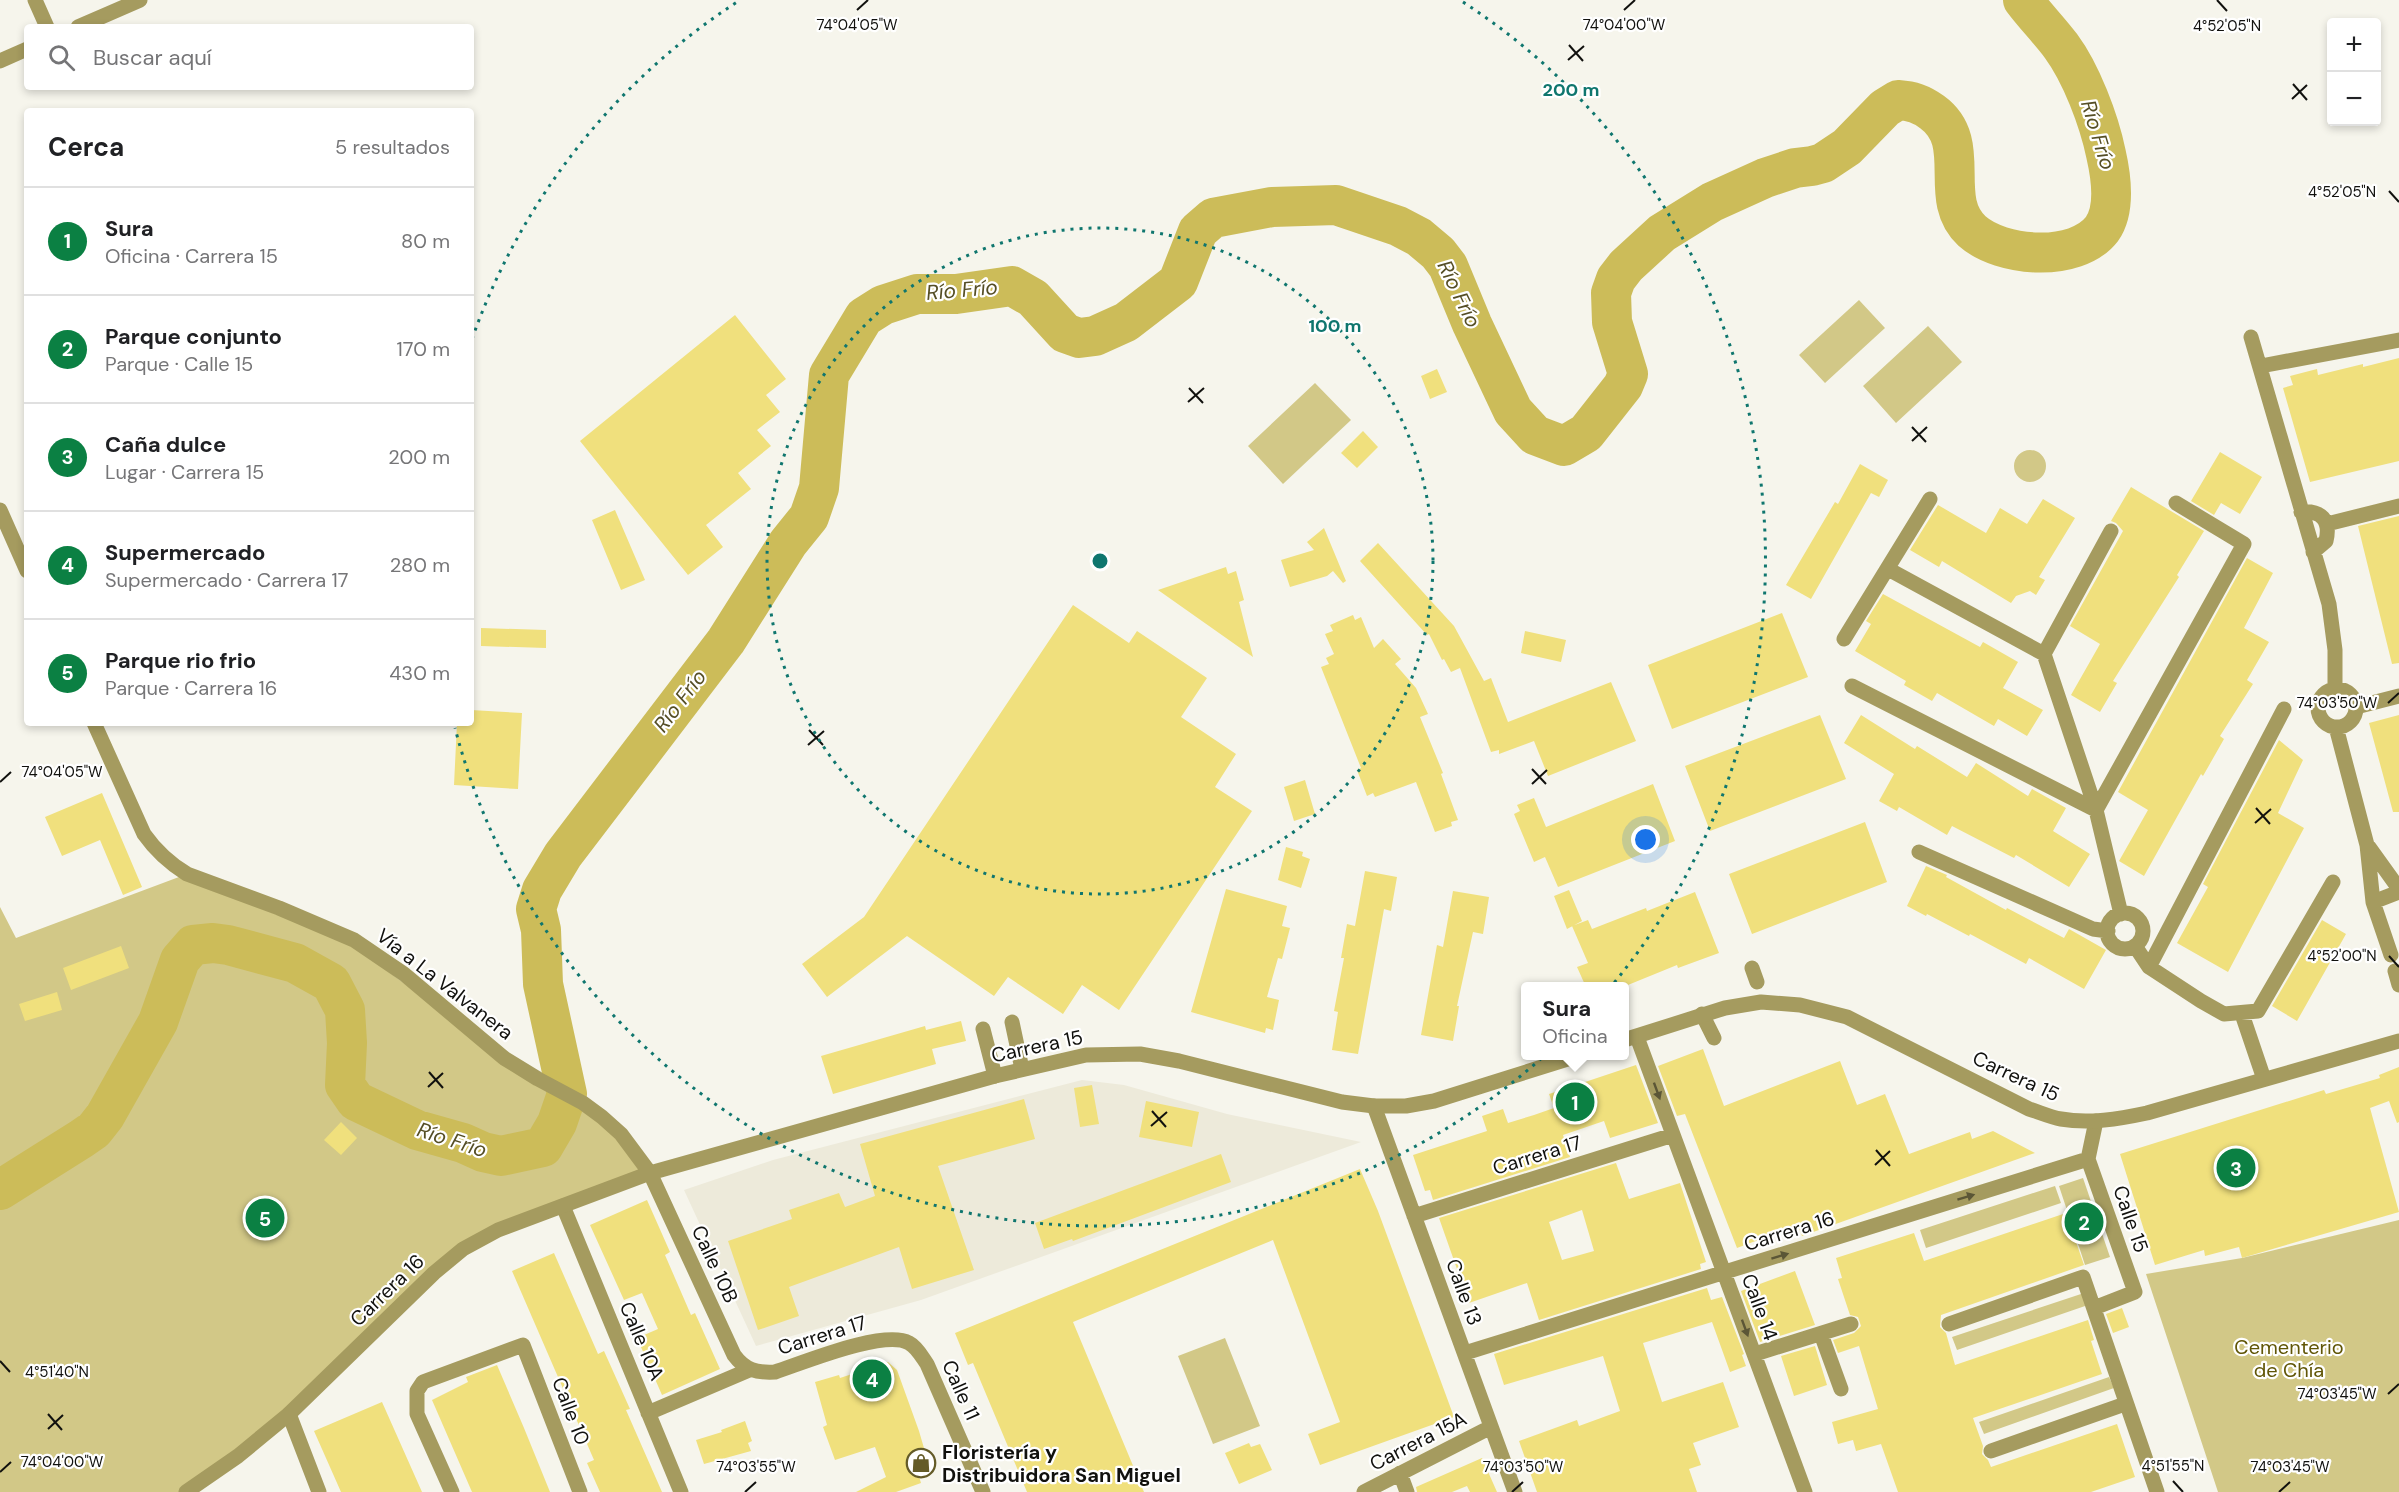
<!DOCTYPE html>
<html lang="es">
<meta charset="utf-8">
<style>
:root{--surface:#fff;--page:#f2f2f2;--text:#202124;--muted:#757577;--line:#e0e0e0;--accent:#0b8043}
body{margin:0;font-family:"DM Sans",sans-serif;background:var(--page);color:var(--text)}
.controls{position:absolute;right:18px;top:18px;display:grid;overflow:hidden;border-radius:6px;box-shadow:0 3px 9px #0003}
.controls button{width:54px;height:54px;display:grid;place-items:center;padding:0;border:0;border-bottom:2px solid var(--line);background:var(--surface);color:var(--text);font:30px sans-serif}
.you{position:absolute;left:1646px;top:840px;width:21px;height:21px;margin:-15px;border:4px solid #fff;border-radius:50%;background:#1a73e8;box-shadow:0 0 0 9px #1a73e833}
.badge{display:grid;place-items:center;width:39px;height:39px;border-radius:50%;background:var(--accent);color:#fff;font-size:20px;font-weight:700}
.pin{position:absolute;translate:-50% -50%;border:3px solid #fff;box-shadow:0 2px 6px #0006}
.popup{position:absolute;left:1521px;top:982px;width:108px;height:78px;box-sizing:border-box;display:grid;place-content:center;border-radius:6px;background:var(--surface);filter:drop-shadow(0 2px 4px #0005);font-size:20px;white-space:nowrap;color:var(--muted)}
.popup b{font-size:22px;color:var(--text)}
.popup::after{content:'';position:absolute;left:50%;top:100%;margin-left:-12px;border:12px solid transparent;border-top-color:var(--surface)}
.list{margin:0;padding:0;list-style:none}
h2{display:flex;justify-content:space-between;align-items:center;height:78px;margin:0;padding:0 24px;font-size:26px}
h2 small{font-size:20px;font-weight:400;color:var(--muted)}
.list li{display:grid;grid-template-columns:39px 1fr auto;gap:18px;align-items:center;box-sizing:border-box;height:108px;padding:0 24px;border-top:2px solid var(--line)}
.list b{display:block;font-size:22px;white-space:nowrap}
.list p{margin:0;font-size:20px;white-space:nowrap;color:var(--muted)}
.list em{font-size:20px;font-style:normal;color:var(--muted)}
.icon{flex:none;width:33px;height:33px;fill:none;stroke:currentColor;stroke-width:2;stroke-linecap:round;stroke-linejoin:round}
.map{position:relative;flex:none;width:2399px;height:1492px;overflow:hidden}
.search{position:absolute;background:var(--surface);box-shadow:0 3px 9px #0003;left:24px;top:24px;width:450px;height:66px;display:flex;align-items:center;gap:15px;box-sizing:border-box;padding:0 21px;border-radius:6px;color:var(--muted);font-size:22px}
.panel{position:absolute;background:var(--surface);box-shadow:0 3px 9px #0003;left:24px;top:108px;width:450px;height:618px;border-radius:6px}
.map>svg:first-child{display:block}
</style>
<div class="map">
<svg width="2399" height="1492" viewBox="0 0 2399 1492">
<rect width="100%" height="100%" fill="#f6f5ec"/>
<!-- built -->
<path fill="#edeada" d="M1082,1080L1124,1085L1227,1114L1361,1142L921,1300L756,1346L684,1190L773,1160Z"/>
<!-- green -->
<path fill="#d2c887" d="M1859,300L1885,328L1825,383L1799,355Z
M1928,326L1962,362L1896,423L1863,386Z
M1315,383L1351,420L1283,484L1248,446Z
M2014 466a16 16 0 1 1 32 0a16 16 0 1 1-32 0Z
M187,874L330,928L504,1058L583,1103L650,1173L463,1249L289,1414L186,1492H0V907L16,938Z
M2083,1178L2110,1257L2085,1265L2059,1186Z
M2055,1186L2061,1203L1926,1248L1920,1230Z
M2399,1220V1492H2218L2146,1274L2242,1258Z
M2084,1293L2088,1305L1957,1350L1952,1337Z
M1225,1338L1260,1426L1213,1444L1178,1356Z
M2109,1377L2114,1388L1984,1434L1979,1422Z"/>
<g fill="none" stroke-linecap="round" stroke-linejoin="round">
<!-- river -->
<path stroke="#ccbc59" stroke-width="40" d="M0,1190L81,1139L94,1130L105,1116L158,1022L180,960L193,945L213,943L228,945L295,963L331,983L345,1010L347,1043L345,1085L356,1101L417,1130L463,1143L483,1152L501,1156L543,1147L557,1123L567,1094L543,984L541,930L536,909L542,890L563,855L726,641L788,543L809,517L819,488L829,375L864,317L883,305L917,294H956L1012,286L1033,298L1065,333L1079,338L1095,336L1126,322L1178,282L1198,231L1213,218L1272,207L1336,205L1398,226L1419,237L1438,253L1448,266L1472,324L1513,411L1535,435L1564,446L1586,433L1623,386L1628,374L1612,322L1611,293L1616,279L1626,266L1662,233L1712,202L1765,178L1795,168L1812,166L1823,163L1847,147L1885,108L1898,100C1912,101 1921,104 1932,112C1975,143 1936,198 1972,231C2001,257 2076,263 2102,229C2116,209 2111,176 2106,154C2099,120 2081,73 2061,46C2049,30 2035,16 2023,0"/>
</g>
<!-- building -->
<path fill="#f0e07d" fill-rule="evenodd" d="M735,315L786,379L766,395L780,412L757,430L771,446L738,473L751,489L706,525L723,547L688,575L580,441Z
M2399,358V461L2310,482L2283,388L2293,385L2290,376L2317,369L2318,375L2363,364V367Z
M1437,369L1447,392L1430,399L1421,376Z
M1363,431L1378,447L1357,468L1341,453Z
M2220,452L2262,477L2240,514L2221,503L2214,515L2191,501Z
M1860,464L1888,480L1879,497L1871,493L1811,599L1786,585L1835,502L1838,504Z
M2131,487L2204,531L2177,575L2179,577L2113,681L2117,683L2100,712L2071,695L2100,644L2070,626L2123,531L2116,523L2111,521Z
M2043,499L2075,518L2039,577L2045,580L2036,595L2030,591L2016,596L2011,603L1942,561L1939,567L1910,550L1938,505L1986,533L2000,508L2027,524Z
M615,510L645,580L621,590L592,520Z
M2399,516V663L2392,664L2358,526Z
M1324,528L1346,581L1343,583L1333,571L1327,576L1290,587L1281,560L1314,550L1307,542Z
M1378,543L1454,626L1484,681L1491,678L1508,722L1611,682L1636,741L1548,776L1534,741L1499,754V750L1491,752L1460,668L1451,672L1444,659L1442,660L1429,634L1427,635L1360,561Z
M2247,558L2273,573L2244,628L2269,642L2247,680L2253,684L2220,736L2224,739L2203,776L2201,774L2144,876L2119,861L2148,810L2118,792Z
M1226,567L1228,574L1236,571L1244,600L1239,602L1253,657L1158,590Z
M1883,594L1980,647L1983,642L2018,662L2003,688L2043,710L2027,736L1998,719L1994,726L1937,693L1932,701L1904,685L1906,681L1855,651L1871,624L1866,621Z
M1073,605L1129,643L1137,631L1207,678L1181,717L1236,754L1215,787L1252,811L1119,1010L1082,985L1063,1014L1008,977L994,996L907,936L827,997L802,964L864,917Z
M1782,613L1808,677L1672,729L1648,665Z
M1353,615L1355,620L1361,617L1374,648L1383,639L1401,659L1395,664L1416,688L1428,714L1420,717L1443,773L1441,774L1458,820L1451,822L1452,826L1435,832L1416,782L1375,797L1373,793L1367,796L1357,770L1361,768L1321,667L1329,664L1326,658L1334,654L1325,634L1333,631L1330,625Z
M481,628L546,630V648L481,646Z
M1525,631L1566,640L1561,662L1521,653Z
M471,710L522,713L518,789L454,785L457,723H471Z
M1820,715L1846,779L1710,831L1685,766Z
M1861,715L1915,749L1917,746L1967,777L1976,763L2028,796L2032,789L2066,808L2053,831L2090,854L2069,887L2016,855L2014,858L1952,826L1947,835L1899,807L1897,811L1879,801L1894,774L1844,743Z
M2399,715V812H2393L2369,723Z
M2279,740L2303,760L2278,813L2304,828L2228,972L2177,943L2208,887L2203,884Z
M1305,780L1315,814L1294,821L1284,787Z
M1653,784L1675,841L1558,887L1545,857L1534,862L1514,814L1520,811L1517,805L1534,798L1546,827Z
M102,793L142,887L123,895L100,840L62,856L45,817Z
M1865,822L1887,882L1752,934L1729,874Z
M1286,847L1303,852L1302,856L1310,859L1301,888L1278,880Z
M1926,866L1947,875L1946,877L2006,910L2007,908L2064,938L2069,929L2106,950L2084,989L2029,958L2026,964L1970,934L1969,936L1927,914L1926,916L1907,906Z
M1365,871L1397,877L1391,911L1384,909L1358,1054L1332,1050L1338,1012L1334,1011L1344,958H1341L1347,924L1355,926Z
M1226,889L1287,906L1282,926L1290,928L1282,959L1278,958L1267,997L1279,1000L1273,1030L1266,1028L1265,1033L1191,1012Z
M1569,890L1582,921L1567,929L1554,896Z
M1453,891L1489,897L1483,934L1473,932L1457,1006H1459L1453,1041L1421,1035L1437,945L1443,947Z
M1695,892L1719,953L1678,968L1677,965L1623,987H1586L1577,967L1588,963L1572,926L1588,920L1592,929L1646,908L1647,911Z
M2322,920L2346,934L2297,1021L2272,1006Z
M121,946L129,968L71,990L63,968Z
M57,992L62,1010L25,1021L19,1004Z
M961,1021L966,1041L932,1049L936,1064L833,1094L821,1056L925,1026L926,1030Z
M1703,1049L1724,1106L1840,1061L1857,1105L1885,1094L1909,1154L1970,1132L1972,1139L1993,1131L2035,1153L1802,1236L1798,1225L1737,1248L1685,1114L1677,1116L1658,1066Z
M1636,1065L1658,1123L1610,1138L1604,1121L1563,1135L1570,1157L1433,1200L1430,1190L1425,1191L1413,1155L1487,1131L1482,1116L1503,1109L1508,1123L1534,1115L1554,1108L1549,1094Z
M2399,1067V1122L2397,1123L2389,1101L2370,1108L2399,1212L2242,1258L2239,1247L2205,1256L2204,1250L2155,1265L2120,1154L2324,1090L2326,1094L2380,1078L2379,1075Z
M1092,1085L1099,1124L1080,1127L1074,1088Z
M1024,1099L1035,1139L938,1166L974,1270L912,1289L899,1247L789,1287L799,1316L758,1330L728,1241L792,1219L789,1210L839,1193L845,1207L875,1196L860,1144Z
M1146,1101L1199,1112L1192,1147L1139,1137Z
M341,1122L357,1138L341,1155L324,1140Z
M1221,1154L1231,1182L1073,1241L1072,1239L1044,1249L1035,1223Z
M1616,1163L1629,1199L1680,1183L1706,1262L1700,1264L1701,1269L1539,1320L1527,1283L1469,1303L1439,1218ZM1582,1210L1594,1251L1562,1260L1549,1222Z
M1360,1169L1378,1211L1454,1417L1320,1465L1308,1434L1340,1422L1273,1240L1073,1322L1144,1492H1027L973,1363L968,1365L955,1333Z
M647,1200L670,1252L665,1255L691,1315L695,1313L720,1369L662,1395L637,1338L658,1329L642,1293L624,1300L590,1225Z
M2066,1213L2084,1265L1941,1315L1940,1327L1946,1333L1955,1365L2088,1320L2094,1340L2091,1341L2102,1374L1973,1418L1983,1446L1982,1454L1988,1460L1991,1467L2117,1424L2135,1477L2091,1492H1898L1881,1444L1856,1451L1853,1440L1838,1444L1832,1422L1878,1409L1859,1346L1838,1353L1833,1340L1854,1333L1861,1326L1858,1317L1850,1315L1838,1279L1842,1278L1836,1258L1914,1233L1924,1261Z
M554,1253L598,1354L604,1351L630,1409L626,1410L662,1492H600L587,1463L594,1460L512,1271Z
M1795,1271L1815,1325L1760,1342L1741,1291Z
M1707,1288L1711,1300L1722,1297L1744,1354L1742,1355L1746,1366L1730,1372L1712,1322L1643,1343L1662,1402L1723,1382L1739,1427L1693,1443L1701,1465L1689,1469L1697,1492H1537L1519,1441L1577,1420L1579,1426L1620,1411L1603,1356L1504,1385L1494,1354Z
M2122,1308L2129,1327L2113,1333L2106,1314Z
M1815,1346L1827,1385L1794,1396L1781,1356Z
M888,1362L897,1370L919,1431L926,1455L922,1456L926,1467L917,1470L921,1483L896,1492H856L886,1477L875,1447L835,1460L823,1427L827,1425L815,1382L839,1375L840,1378Z
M497,1365L524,1428L550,1492H472L432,1400L468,1382L466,1377Z
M382,1402L422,1492H341L314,1431Z
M745,1421L752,1441L748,1443L751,1451L704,1464L696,1440L722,1432L721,1430Z
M1249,1443L1251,1447L1260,1444L1272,1470L1239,1484L1225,1453Z
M1482,1458L1497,1492H1470L1467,1486L1452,1492H1417L1416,1487Z"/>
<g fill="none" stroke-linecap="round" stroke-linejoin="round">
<!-- minor -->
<path stroke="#a59b5f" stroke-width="15" d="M35,0L47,27
M2251,337L2329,604L2335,650V690
M2261,366L2399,340
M2301,512C2321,510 2331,520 2326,541L2313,552
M2327,524L2399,506
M1888,569L2044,654L2096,810L2121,914
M1844,639L1930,499
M2044,654L2111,531
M1852,686L2096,810L2244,544L2176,503
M2318 708a19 19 0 1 1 38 0a19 19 0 1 1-38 0Z
M2356,707L2399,696
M2336,727L2367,845L2373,902L2391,955
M2369,847L2399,889
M1919,852L2093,929L2108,931
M2373,902L2399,892
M2107 931a18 18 0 1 1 36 0a18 18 0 1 1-36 0Z
M2135,946L2149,967L2201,1001L2224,1014L2258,1011L2333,882
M2149,967L2284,709
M1752,968L1757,982
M2395,971L2399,985
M1702,1014L1714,1038
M2242,1014L2264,1079
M1012,1022L1022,1069
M983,1029L995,1076
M1637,1037L1805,1492
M1374,1106L1515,1492
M2088,1159L2135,1292L2094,1308
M2088,1159L2096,1121
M563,1206L681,1492
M1414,1216L1673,1135
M1949,1324L2083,1277L2157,1492
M1821,1334L1841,1389
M1465,1353L2088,1159
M1755,1354L1851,1324
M648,1413L749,1370
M289,1414L319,1492
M1991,1451L2125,1404
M1400,1473L1407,1492
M452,1492L417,1414V1391L423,1382L523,1345L580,1492
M1364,1492L1491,1427"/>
<!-- tertiary -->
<path stroke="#a59b5f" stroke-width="15" d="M78,27L140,0
M0,61L27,49
M0,510L27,571
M94,723L144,834C156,851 169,863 187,874L279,908L354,940L404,974L504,1058L538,1079L583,1103L602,1117L621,1134L650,1173L734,1355C745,1370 756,1373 775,1372C803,1363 884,1329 909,1343C917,1347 922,1357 927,1364L983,1492
M1624,1040L1725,1008L1761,1002L1800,1005L1847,1017L2029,1109C2039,1112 2050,1117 2061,1119C2089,1124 2119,1119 2147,1113L2399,1041
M186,1492L238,1456L289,1414L434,1273L463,1249L498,1230L650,1173L995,1076L1086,1055L1140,1054L1179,1061L1342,1102L1374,1106H1406L1434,1101L1577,1056"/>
</g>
<!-- one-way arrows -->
<defs><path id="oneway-solid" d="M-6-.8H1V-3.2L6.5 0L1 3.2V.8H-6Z" transform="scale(1.5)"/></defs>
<g fill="#5b5636">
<use href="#oneway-solid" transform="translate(1657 1091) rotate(70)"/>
<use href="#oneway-solid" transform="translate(1966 1197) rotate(-17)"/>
<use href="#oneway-solid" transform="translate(1780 1256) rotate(-17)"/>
<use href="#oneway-solid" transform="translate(1745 1328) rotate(70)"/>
</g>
<!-- ticks -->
<path fill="none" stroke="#11110e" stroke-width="2" d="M2217,0L2227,11M857,10L868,0M1624,10L1635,0M1569,45L1583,61M1568,60L1584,46M2293,84L2307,100M2292,99L2307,85M2389,191L2399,202M1189,388L1203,403M1188,402L1204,388M1912,427L1926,442M1912,441L1927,427M2388,703L2399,693M809,730L823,745M808,745L824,731M1532,769L1546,784M0,782L11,772M1532,784L1547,770M2256,808L2270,824M2255,823L2271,809M2389,956L2399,967M429,1072L443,1088M428,1087L443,1073M1152,1111L1166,1127M1151,1126L1167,1112M1876,1150L1890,1166M1875,1165L1890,1151M0,1361L10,1372M2388,1394L2399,1384M48,1414L62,1430M48,1429L63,1415M0,1472L11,1462M2173,1481L2183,1492M745,1492L756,1482M1512,1492L1523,1482M2279,1492L2290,1482"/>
<!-- distance rings -->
<g fill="none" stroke="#0f766e" stroke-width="3" stroke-dasharray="3 6">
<circle cx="1100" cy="561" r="333"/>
<path d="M472 339A666 666 0 0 1 737 2M1463 2A666 666 0 1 1 455 728"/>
</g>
<!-- icons -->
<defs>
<g id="shop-ring" transform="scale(1.5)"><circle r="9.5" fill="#fff" stroke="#645b28" stroke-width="1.5"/><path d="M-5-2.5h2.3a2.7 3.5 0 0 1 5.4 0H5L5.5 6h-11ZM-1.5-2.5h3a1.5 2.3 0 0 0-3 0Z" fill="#645b28"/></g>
</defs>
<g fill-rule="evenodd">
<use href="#shop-ring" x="921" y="1463"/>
</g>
<g text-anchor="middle" stroke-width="4.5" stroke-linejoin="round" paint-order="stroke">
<!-- street labels -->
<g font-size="20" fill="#11110e" stroke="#fff">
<text transform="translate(445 984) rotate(38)" y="7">Vía a La Valvanera</text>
<text transform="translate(1037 1046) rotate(-12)" y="7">Carrera 15</text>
<text transform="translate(2016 1076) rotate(25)" y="7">Carrera 15</text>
<text transform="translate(1537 1155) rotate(-17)" y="7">Carrera 17</text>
<text transform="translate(2131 1219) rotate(71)" y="7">Calle 15</text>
<text transform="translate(1789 1231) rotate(-17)" y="7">Carrera 16</text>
<text transform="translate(715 1264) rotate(65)" y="7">Calle 10B</text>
<text transform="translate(387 1290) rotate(-44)" y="7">Carrera 16</text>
<text transform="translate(1464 1292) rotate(70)" y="7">Calle 13</text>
<text transform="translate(1760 1307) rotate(70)" y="7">Calle 14</text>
<text transform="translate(822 1335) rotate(-17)" y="7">Carrera 17</text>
<text transform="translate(642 1341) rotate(67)" y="7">Calle 10A</text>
<text transform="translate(961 1390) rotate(66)" y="7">Calle 11</text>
<text transform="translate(571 1411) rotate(69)" y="7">Calle 10</text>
<text transform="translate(1418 1441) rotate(-27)" y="7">Carrera 15A</text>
</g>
<!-- park labels -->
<g font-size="20" fill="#615607" stroke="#fff">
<text x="2289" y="1354">Cementerio<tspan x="2289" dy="23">de Chía</tspan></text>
</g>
<!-- poi labels -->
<g font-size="20" font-weight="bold" fill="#11110e" stroke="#fff" text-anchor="start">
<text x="942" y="1459">Floristería y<tspan x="942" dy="23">Distribuidora San Miguel</tspan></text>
</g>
<!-- water labels -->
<g font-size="21" font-style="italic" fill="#554e25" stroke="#fff">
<text transform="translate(2098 135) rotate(73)" y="7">Río Frío</text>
<text transform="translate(962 290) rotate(-5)" y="7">Río Frío</text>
<text transform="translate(1459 294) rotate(64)" y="7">Río Frío</text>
<text transform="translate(680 701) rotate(-53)" y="7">Río Frío</text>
<text transform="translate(452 1140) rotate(18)" y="7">Río Frío</text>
</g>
</g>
<g font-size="15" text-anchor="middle" fill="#11110e" stroke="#fff" stroke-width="4.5" stroke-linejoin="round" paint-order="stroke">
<text x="857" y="30">74°04'05"W</text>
<text x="1624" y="30">74°04'00"W</text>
<text x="2227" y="31">4°52'05"N</text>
<text x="2342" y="197">4°52'05"N</text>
<text x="2337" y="708">74°03'50"W</text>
<text x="62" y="777">74°04'05"W</text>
<text x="2342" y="961">4°52'00"N</text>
<text x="57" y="1377">4°51'40"N</text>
<text x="2337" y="1399">74°03'45"W</text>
<text x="62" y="1467">74°04'00"W</text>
<text x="2173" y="1471">4°51'55"N</text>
<text x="756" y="1472">74°03'55"W</text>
<text x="1523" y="1472">74°03'50"W</text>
<text x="2290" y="1472">74°03'45"W</text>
</g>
<circle cx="1100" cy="561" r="9" fill="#0f766e" stroke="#fff" stroke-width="3"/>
<g font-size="18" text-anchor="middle" font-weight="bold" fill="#0f766e" stroke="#fff" stroke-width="4.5" stroke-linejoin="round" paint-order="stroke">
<text x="1571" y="96">200 m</text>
<text x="1335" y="332">100 m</text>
</g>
</svg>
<div class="controls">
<button>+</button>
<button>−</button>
</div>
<div class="you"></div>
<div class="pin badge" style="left:1575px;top:1102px">1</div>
<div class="popup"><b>Sura</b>Oficina</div>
<div class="pin badge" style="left:2084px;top:1222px">2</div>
<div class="pin badge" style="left:2236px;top:1168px">3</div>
<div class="pin badge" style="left:872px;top:1379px">4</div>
<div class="pin badge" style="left:265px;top:1218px">5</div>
<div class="search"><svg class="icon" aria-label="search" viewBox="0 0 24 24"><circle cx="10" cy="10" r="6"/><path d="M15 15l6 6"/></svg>Buscar aquí</div>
<section class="panel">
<h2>Cerca<small>5 resultados</small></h2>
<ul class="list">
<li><span class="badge">1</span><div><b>Sura</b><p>Oficina · Carrera 15</p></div><em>80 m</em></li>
<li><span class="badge">2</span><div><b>Parque conjunto</b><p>Parque · Calle 15</p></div><em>170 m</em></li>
<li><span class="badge">3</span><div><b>Caña dulce</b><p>Lugar · Carrera 15</p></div><em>200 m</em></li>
<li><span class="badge">4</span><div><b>Supermercado</b><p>Supermercado · Carrera 17</p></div><em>280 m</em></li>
<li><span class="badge">5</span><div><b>Parque rio frio</b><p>Parque · Carrera 16</p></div><em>430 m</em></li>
</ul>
</section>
</div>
